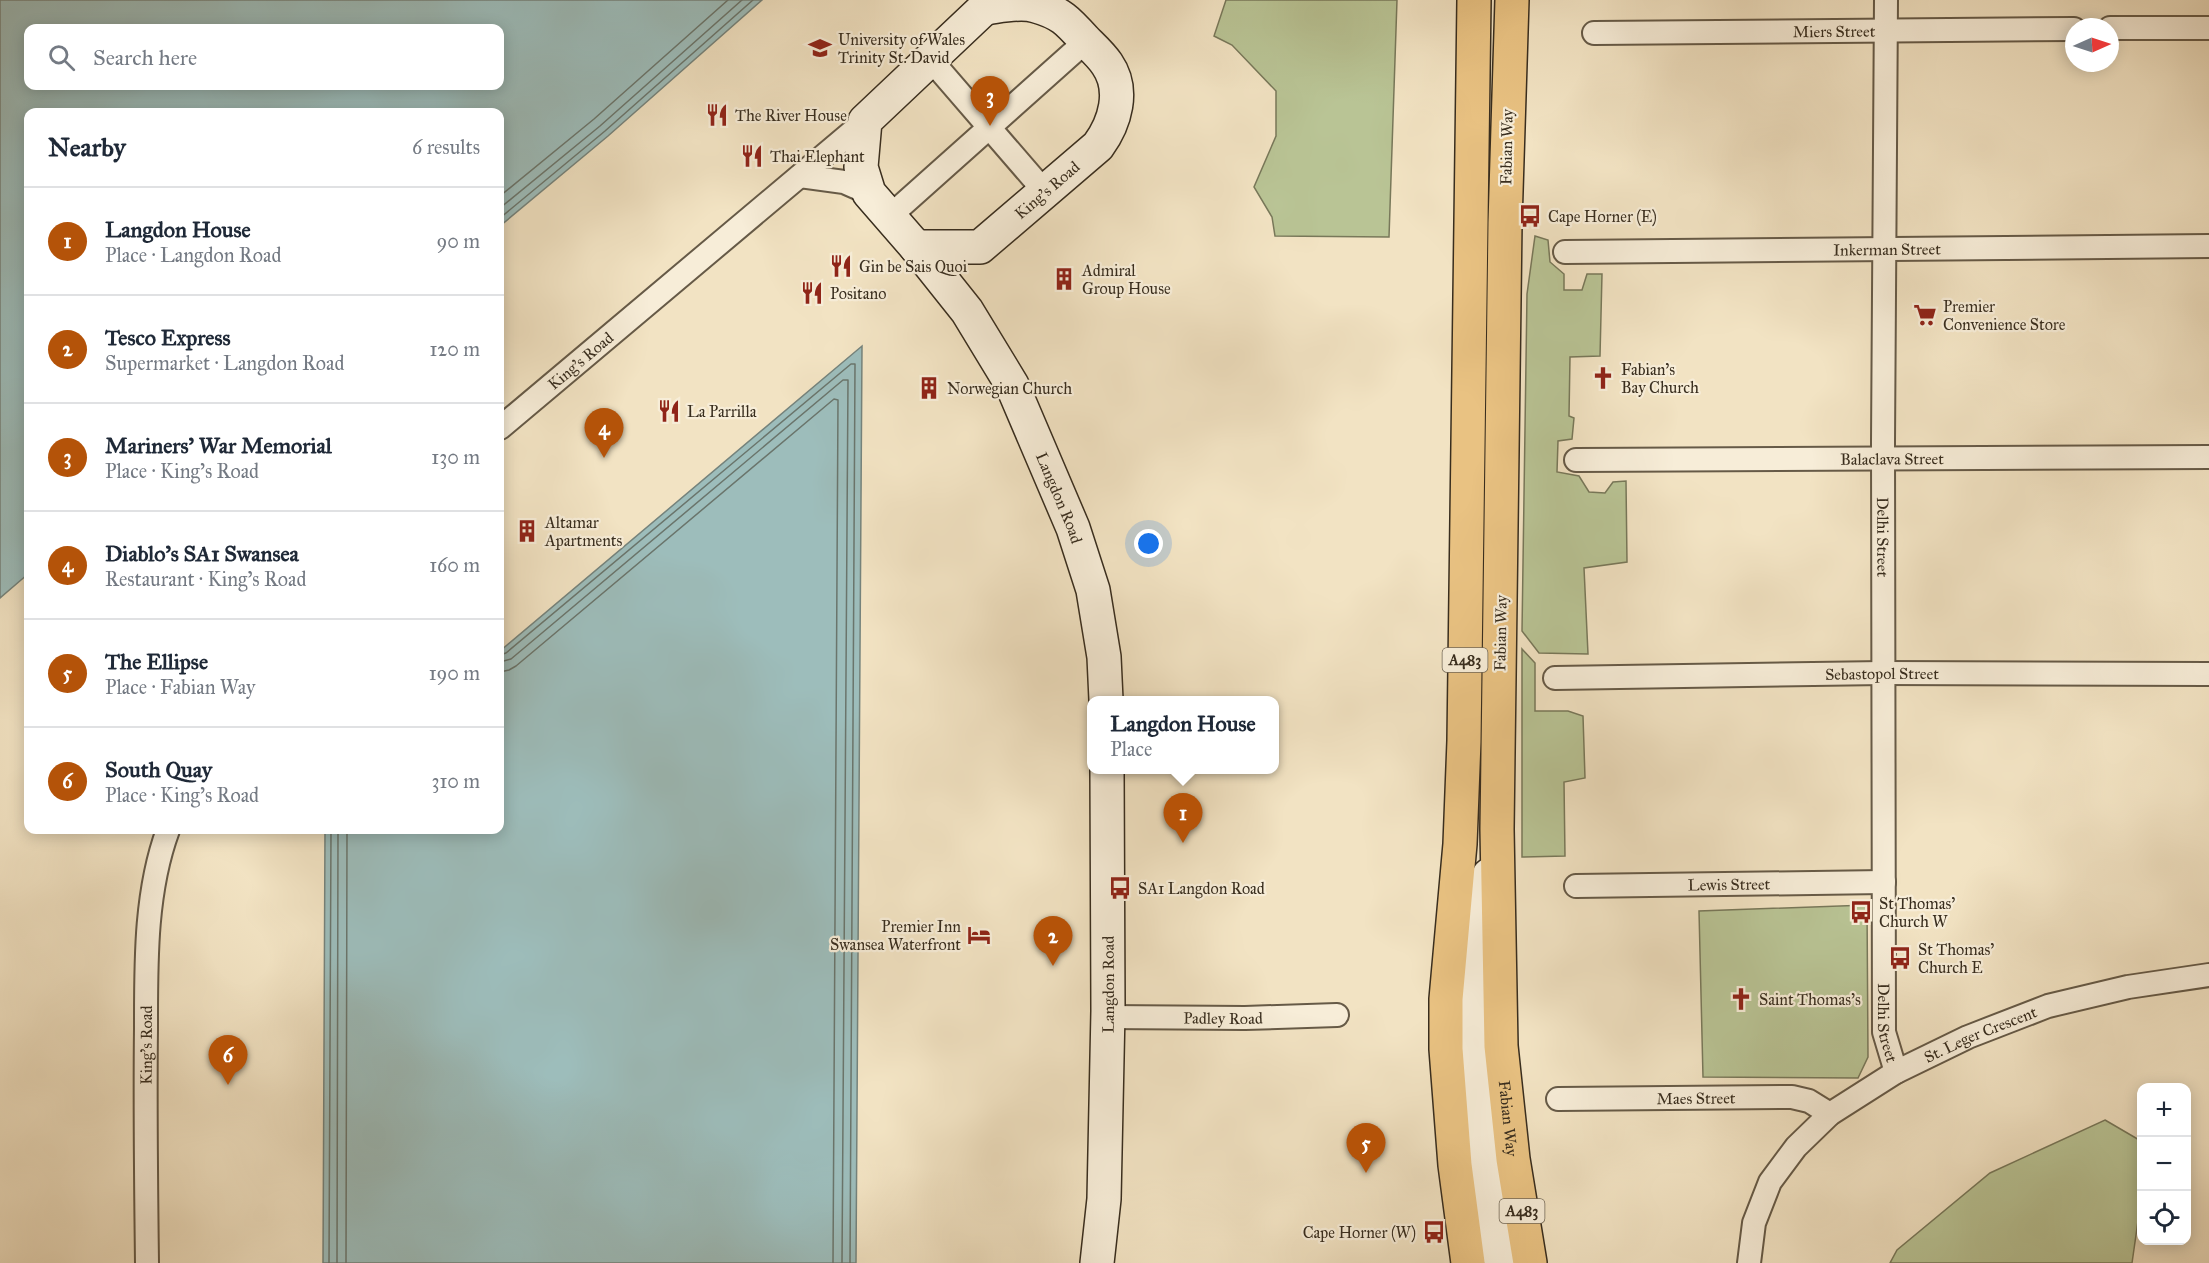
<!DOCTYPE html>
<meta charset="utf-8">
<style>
:root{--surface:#fff;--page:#f6f6f7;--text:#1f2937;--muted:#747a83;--line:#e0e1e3;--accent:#b45309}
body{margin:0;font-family:"IM FELL Great Primer",serif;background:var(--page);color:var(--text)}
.controls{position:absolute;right:18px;bottom:18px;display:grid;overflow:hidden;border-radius:12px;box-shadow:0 3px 15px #0003}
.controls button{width:54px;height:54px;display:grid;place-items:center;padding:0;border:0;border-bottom:2px solid var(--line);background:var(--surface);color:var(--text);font:30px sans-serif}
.compass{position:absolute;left:2065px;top:18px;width:54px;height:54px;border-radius:50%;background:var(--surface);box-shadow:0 3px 15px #0003;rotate:87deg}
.you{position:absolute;left:1149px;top:544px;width:21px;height:21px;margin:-15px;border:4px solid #fff;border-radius:50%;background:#1a73e8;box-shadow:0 0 0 9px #1a73e833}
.badge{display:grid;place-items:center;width:39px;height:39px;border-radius:50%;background:var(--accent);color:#fff;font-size:20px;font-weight:700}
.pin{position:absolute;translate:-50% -50px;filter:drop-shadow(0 2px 3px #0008)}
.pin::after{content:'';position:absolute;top:32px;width:21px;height:18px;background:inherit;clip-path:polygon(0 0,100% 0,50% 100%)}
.popup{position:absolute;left:1087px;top:696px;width:192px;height:78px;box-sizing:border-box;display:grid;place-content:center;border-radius:12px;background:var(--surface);filter:drop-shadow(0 2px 4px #0005);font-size:20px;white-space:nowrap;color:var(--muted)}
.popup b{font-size:22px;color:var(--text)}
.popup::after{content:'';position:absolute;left:50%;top:100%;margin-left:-12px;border:12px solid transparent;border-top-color:var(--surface)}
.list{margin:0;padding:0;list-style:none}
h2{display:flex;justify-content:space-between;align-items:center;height:78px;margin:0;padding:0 24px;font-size:26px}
h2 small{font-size:20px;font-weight:400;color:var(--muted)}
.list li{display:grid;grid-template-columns:39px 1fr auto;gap:18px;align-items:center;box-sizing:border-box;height:108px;padding:0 24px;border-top:2px solid var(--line)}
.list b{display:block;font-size:22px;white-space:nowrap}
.list p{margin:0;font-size:20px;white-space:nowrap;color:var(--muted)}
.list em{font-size:20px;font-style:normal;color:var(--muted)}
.icon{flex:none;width:33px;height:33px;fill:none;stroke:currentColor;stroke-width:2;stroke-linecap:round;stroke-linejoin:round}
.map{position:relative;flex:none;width:2209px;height:1263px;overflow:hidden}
.search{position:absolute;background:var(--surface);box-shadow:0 3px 15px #0003;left:24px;top:24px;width:480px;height:66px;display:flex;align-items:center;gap:15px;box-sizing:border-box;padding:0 21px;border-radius:12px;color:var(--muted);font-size:22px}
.panel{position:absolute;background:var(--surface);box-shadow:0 3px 15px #0003;left:24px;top:108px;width:480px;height:726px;border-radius:12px}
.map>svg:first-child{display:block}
</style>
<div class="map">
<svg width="2209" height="1263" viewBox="0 0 2209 1263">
<rect width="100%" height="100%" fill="#f2e3c3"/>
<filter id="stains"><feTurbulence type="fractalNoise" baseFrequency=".00333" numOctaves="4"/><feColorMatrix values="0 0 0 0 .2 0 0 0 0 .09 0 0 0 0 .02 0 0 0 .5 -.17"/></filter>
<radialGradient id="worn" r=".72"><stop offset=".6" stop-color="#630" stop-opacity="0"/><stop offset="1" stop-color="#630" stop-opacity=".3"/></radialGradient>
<!-- green -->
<path fill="#b9c495" stroke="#78785a" stroke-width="1.5" d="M1226,0H1397L1389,237L1275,236L1272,217L1254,187L1276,136V91L1232,45L1214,36Z
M1535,236L1548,240L1550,262L1564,274V290H1582L1587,274H1602L1600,356L1570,357L1569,416L1574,418L1572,439L1558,441L1557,472L1579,476L1589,492L1605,493L1613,482L1626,481L1627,562L1584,568L1588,654L1539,653L1522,631L1527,294Z
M1522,649L1535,663V711H1568L1583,716L1585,778L1564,782L1565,856L1522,857Z
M1867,905L1868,1057L1858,1078L1703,1077L1699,911Z
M2105,1120L2141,1141V1200L2132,1263H1890L1897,1250L1990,1173Z"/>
<!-- water -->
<path fill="#9dbdbb" stroke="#75837c" stroke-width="1.5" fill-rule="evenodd" d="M0,0H762L608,136L500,226V112H28V574L0,598ZM28,28H500V86H28Z
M862,346L856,1263H323L325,830H500V651Z"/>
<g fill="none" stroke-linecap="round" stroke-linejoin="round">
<!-- shore -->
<path stroke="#6a756c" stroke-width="1.5" d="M500,196L594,119L728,0
M500,208L600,126L742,0
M500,218L605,131L753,0
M500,655L506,653L851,364H855L850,1263
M500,662L511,659L843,380H848L842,1263
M500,672L509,670L516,666L834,399L838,400L833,1263
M329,1263L331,830
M337,1263L338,830
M346,1263L347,830"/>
<!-- street casing -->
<g stroke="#665a47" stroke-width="26">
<g id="street">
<path id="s1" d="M1886,0L1883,442L1884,1032L1896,1072"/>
<path d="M2110,28H2209"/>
<path id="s2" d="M1594,33L2074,29"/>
<path d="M931,60L1045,192"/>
<path d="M800,176L844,182L869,193"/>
<path d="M890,216L1086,41"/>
<path id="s3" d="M1565,252L2209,246"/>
<path id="s4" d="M500,428L865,121"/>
<path id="s5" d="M1576,460L2209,457"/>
<path id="s6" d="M1555,678L1883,673L2209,674"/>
<path id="s7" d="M1576,886L1884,882"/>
<path id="s8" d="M1107,1017L1245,1018L1337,1015"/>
<path id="s9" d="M1558,1099L1792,1097L1809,1101L1830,1114"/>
<path id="s10" d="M147,1263C146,1185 145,1107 146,1029C146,963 145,892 168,830"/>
<path id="s11" d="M1749,1263L1754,1223L1770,1182L1796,1147L1830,1114L1896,1072L1968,1037L2048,1006L2128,987L2209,975"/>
</g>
</g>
<!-- secondary casing -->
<g stroke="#382d1e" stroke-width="36">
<g id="secondary">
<path id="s12" d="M993,0L865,121L861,167L869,193L916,247L967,311L1012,385L1073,528L1093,590L1104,657L1106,700"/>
<path id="s13" d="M916,247H980L1098,146C1115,123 1125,90 1107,64C1101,55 1092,47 1085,40C1068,21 1061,13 1036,6C1021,1 1001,6 985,8"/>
<path d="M1489,875L1483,913L1474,1004L1480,1109L1490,1205L1501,1263"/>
<path id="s14" d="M1097,1263L1104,1199L1108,1011L1107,770"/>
</g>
</g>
<!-- highway casing -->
<g stroke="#382d1e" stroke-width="36">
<g id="highway">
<path id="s15" d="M1512,0L1505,223L1497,829L1501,1046L1513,1159L1530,1263"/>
<path d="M1468,1263L1455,1165L1446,1049V999L1460,844L1464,741L1474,0"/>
</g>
</g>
<!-- street -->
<use href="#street" stroke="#f7edd8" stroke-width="22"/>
<!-- secondary -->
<use href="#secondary" stroke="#f7edd8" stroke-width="33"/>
<!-- highway -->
<use href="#highway" stroke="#e9c282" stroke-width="33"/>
</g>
<!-- icons -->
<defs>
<g id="university-bare" transform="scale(1.8)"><path d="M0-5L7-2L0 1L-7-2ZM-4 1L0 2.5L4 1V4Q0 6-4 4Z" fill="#8f2418" stroke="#f7edd8" stroke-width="2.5" paint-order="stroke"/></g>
<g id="restaurant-bare" transform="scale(1.8)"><path d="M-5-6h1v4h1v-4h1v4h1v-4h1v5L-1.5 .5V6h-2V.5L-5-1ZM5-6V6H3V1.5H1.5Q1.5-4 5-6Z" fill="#8f2418" stroke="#f7edd8" stroke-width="2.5" paint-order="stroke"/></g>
<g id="bus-bare" transform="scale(1.8)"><path d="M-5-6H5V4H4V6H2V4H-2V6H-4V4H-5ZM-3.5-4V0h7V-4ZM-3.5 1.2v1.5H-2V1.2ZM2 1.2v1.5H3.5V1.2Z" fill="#8f2418" stroke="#f7edd8" stroke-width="2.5" paint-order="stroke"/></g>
<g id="building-bare" transform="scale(1.8)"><path d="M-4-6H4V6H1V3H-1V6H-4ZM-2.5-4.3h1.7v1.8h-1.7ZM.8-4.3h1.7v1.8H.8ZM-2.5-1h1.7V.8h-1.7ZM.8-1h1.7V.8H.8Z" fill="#8f2418" stroke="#f7edd8" stroke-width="2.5" paint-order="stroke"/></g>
<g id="supermarket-bare" transform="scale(1.8)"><path d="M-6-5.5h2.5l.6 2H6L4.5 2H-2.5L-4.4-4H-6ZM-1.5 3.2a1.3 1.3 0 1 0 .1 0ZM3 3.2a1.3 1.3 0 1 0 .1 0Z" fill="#8f2418" stroke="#f7edd8" stroke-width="2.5" paint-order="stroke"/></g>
<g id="church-bare" transform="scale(1.8)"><path d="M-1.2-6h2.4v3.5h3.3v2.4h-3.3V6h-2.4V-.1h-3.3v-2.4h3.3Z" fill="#8f2418" stroke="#f7edd8" stroke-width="2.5" paint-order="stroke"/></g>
<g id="hotel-bare" transform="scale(1.8)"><path d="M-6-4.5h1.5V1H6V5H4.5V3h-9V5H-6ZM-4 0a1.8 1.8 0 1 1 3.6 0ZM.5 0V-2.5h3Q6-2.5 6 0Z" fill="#8f2418" stroke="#f7edd8" stroke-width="2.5" paint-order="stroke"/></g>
</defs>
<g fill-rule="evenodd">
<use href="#university-bare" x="820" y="48"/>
<use href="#restaurant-bare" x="717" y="115"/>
<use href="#restaurant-bare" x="752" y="156"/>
<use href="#bus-bare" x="1530" y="216"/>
<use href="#restaurant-bare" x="841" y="266"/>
<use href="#building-bare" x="1064" y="279"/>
<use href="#restaurant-bare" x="812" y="293"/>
<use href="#supermarket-bare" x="1925" y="315"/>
<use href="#church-bare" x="1603" y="378"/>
<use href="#building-bare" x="929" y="388"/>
<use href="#restaurant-bare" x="669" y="411"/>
<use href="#building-bare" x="527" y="531"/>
<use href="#bus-bare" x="1120" y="888"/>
<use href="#bus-bare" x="1861" y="912"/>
<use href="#hotel-bare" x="979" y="935"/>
<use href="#bus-bare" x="1900" y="958"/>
<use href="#church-bare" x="1741" y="999"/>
<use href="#bus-bare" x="1434" y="1232"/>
</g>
<g text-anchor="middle" stroke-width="4.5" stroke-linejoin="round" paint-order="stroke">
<!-- shield labels -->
<g fill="#f7edd8" stroke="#716756" stroke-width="1.5">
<rect x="1442.5" y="648" width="45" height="24" rx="4.5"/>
<rect x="1499.5" y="1199" width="45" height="24" rx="4.5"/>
</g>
<g font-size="15" font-weight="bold" fill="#382d1e">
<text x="1465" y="665">A483</text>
<text x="1522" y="1216">A483</text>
</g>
<!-- street labels -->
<g font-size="16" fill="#382d1e" stroke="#f7edd8">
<text dy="6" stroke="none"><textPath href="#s2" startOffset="240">Miers Street</textPath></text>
<text transform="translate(1506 147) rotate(-89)" y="6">Fabian Way</text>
<text dy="6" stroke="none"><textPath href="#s13" startOffset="152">King's Road</textPath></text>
<text dy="6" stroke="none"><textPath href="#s3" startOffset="322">Inkerman Street</textPath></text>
<text dy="6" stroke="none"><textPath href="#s4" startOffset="105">King's Road</textPath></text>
<text dy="6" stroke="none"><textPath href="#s5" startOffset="316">Balaclava Street</textPath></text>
<text dy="6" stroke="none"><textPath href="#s12" startOffset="612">Langdon Road</textPath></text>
<text dy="6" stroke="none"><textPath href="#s1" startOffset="537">Delhi Street</textPath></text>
<text transform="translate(1500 633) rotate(-89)" y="6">Fabian Way</text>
<text dy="6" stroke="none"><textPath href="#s6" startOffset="327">Sebastopol Street</textPath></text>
<text dy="6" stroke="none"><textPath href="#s7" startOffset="153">Lewis Street</textPath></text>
<text dy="6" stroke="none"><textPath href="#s14" startOffset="279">Langdon Road</textPath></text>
<text dy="6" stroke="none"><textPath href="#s8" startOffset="116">Padley Road</textPath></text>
<text dy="6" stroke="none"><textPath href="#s1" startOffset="1023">Delhi Street</textPath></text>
<text dy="6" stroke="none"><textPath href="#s11" startOffset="346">St. Leger Crescent</textPath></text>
<text dy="6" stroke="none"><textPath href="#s10" startOffset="218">King's Road</textPath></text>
<text dy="6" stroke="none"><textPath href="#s9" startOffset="138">Maes Street</textPath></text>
<text dy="6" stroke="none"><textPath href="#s15" startOffset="1119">Fabian Way</textPath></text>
</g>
<!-- poi labels -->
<g font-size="16" fill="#382d1e" stroke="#f7edd8" text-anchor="start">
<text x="838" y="45">University of Wales<tspan x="838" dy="18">Trinity St. David</tspan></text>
<text x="735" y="121">The River House</text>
<text x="770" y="162">Thai Elephant</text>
<text x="1548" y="222">Cape Horner (E)</text>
<text x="859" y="272">Gin be Sais Quoi</text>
<text x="1082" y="276">Admiral<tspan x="1082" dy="18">Group House</tspan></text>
<text x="830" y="299">Positano</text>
<text x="1943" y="312">Premier<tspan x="1943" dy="18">Convenience Store</tspan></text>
<text x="1621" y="375">Fabian's<tspan x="1621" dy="18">Bay Church</tspan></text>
<text x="947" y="394">Norwegian Church</text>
<text x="687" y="417">La Parrilla</text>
<text x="545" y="528">Altamar<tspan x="545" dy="18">Apartments</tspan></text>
<text x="1138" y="894">SA1 Langdon Road</text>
<text x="1879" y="909">St Thomas'<tspan x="1879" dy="18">Church W</tspan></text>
<text x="961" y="932" text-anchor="end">Premier Inn<tspan x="961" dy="18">Swansea Waterfront</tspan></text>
<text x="1918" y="955">St Thomas'<tspan x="1918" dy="18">Church E</tspan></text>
<text x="1759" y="1005">Saint Thomas's</text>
<text x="1416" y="1238" text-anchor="end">Cape Horner (W)</text>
</g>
</g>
<rect width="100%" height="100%" filter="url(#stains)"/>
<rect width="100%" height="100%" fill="url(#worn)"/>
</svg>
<div class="controls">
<button>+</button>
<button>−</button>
<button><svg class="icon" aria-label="locate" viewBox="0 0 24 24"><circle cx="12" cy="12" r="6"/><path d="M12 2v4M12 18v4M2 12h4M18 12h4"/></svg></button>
</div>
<svg class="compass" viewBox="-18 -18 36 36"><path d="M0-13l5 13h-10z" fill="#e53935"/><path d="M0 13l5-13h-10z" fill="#747a83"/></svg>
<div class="you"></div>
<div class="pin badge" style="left:1183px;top:843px">1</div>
<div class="popup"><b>Langdon House</b>Place</div>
<div class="pin badge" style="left:1053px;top:966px">2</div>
<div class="pin badge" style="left:990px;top:126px">3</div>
<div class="pin badge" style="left:604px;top:458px">4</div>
<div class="pin badge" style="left:1366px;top:1173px">5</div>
<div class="pin badge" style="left:228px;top:1085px">6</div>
<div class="search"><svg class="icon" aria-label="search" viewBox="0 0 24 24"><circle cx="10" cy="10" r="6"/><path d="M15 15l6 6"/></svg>Search here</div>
<section class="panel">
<h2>Nearby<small>6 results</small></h2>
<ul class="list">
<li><span class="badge">1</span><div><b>Langdon House</b><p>Place · Langdon Road</p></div><em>90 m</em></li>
<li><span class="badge">2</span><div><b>Tesco Express</b><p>Supermarket · Langdon Road</p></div><em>120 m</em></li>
<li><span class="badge">3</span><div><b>Mariners' War Memorial</b><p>Place · King's Road</p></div><em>130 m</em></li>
<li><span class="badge">4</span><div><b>Diablo's SA1 Swansea</b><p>Restaurant · King's Road</p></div><em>160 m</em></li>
<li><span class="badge">5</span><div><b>The Ellipse</b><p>Place · Fabian Way</p></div><em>190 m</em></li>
<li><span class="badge">6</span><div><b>South Quay</b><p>Place · King's Road</p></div><em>310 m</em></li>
</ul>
</section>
</div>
